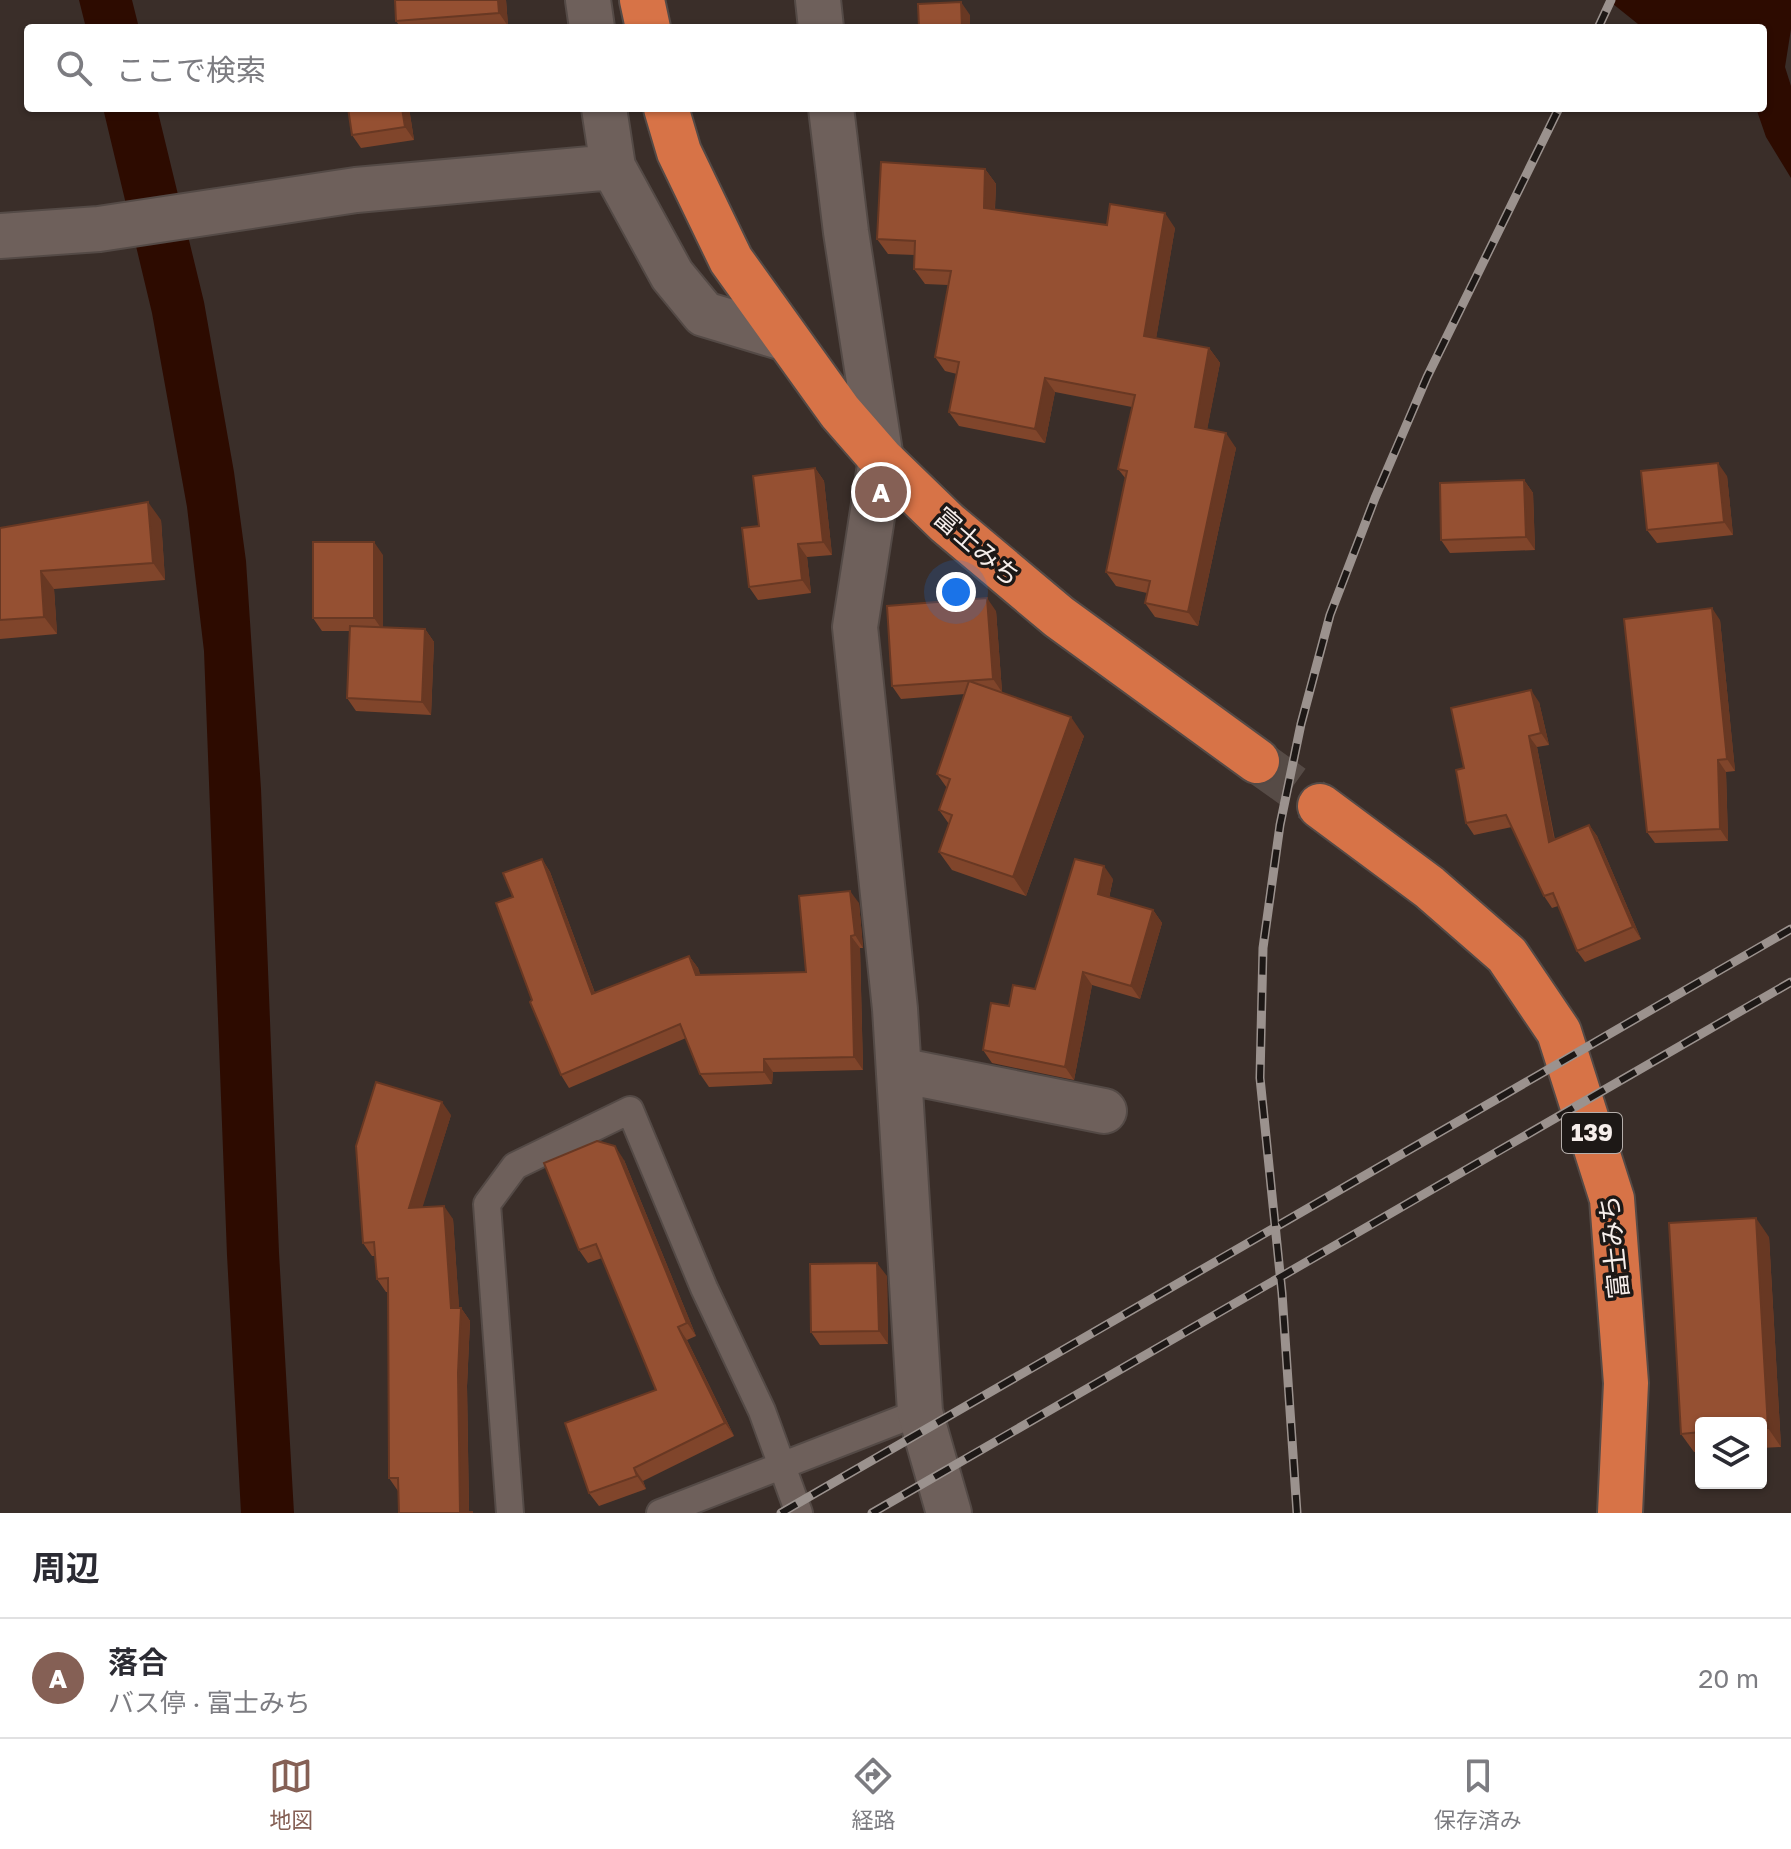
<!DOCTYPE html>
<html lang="ja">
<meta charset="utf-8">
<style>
:root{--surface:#fff;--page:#f7f7f7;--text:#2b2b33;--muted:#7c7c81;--line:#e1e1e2;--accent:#856055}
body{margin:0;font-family:"Golos Text","Noto Sans JP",sans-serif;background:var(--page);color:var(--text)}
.controls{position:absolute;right:24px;bottom:24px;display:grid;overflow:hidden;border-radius:8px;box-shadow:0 2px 6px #0004}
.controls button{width:72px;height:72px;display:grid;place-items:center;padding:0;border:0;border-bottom:2px solid var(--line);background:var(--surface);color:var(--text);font:40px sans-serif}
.you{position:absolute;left:956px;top:592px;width:28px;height:28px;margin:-20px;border:6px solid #fff;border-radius:50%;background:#1a73e8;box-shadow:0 0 0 12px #1a73e833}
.badge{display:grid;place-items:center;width:52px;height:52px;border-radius:50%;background:var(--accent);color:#fff;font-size:26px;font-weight:700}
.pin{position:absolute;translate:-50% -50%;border:4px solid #fff;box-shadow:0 2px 8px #0006}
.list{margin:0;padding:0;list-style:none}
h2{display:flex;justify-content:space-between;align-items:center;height:104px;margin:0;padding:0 32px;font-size:34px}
h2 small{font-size:26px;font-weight:400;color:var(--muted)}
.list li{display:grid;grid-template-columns:52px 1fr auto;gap:24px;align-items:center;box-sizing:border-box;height:120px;padding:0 32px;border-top:2px solid var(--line)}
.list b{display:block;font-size:30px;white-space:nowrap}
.list p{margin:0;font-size:26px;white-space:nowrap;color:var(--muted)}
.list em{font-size:26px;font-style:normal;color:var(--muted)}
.icon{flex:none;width:44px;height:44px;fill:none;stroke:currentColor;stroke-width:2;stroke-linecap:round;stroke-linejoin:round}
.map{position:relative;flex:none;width:1791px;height:1513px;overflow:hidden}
.search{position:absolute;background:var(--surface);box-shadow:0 2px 6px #0004;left:24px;right:24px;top:24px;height:88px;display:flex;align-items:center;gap:20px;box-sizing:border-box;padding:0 28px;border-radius:8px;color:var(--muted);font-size:30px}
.sheet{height:224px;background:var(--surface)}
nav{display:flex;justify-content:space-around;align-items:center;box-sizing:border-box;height:112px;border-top:2px solid var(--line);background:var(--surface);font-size:22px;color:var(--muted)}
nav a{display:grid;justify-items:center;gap:4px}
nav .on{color:var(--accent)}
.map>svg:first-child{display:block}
</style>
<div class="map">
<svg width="1791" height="1513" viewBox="0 0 1791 1513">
<rect width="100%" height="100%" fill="#3a2e29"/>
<!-- water -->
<path fill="#2d0b00" d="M79,0H132L139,28H86Z
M1608,0H1791V29L1785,67L1791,86V178L1766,137L1756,108H1763V28H1643Z
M103,108H157L204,302L234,472L246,561L261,789L279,1253L294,1513H241L227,1255L204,651L187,507L152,313Z"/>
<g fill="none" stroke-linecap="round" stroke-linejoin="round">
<!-- highway-tunnel -->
<path stroke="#564b46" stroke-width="44" stroke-dasharray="44 22" stroke-linecap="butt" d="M1257,761L1320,806"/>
<!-- lane casing -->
<g stroke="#544a46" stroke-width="30">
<path id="lane" d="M510,1513L487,1204L515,1166L630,1110L704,1288L762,1411L799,1513
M660,1513L920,1412"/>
</g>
<!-- street casing -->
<g stroke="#544a46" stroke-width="48">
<path id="street" d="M588,0L592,28
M818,0L821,28
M831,108L846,232L881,459L855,627L895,1009L920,1412L949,1513
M613,167L672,275L704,314L787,339
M0,236L99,229L356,190L613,167L604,108
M899,1070L1104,1111"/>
</g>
<!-- highway casing -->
<g stroke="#544a46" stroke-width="48">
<path id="highway" d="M642,0L648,28
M666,108L679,152L731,260L840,412L881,459L947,523L1059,617L1257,761
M1320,806L1429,887L1507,955L1559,1032L1612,1199L1626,1383L1620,1513"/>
</g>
<!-- lane -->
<use href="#lane" stroke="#6e605b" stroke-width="26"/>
<!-- street -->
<use href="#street" stroke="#6e605b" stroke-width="44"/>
<!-- highway -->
<use href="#highway" stroke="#d77347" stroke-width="44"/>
<!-- rail casing -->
<g stroke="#9b928e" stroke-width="9">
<path id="rail" d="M1598,28L1611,0
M781,1513L1791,929
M872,1513L1791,982
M1297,1513L1282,1293L1260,1078L1263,948L1280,825L1301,724L1330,615L1375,498L1427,377L1559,108"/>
</g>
<!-- rail -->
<use href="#rail" stroke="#1d1816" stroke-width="6" stroke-dasharray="18" stroke-linecap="butt"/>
</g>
<!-- wall -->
<path fill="#80452b" d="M395,0H506L508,26L486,28H401L396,21Z
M409,108L414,140L361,148L352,135Z
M985,169L996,184L995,209L1107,225L1175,228L1156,338L1209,348L1220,363L1207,429L1236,448L1198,626L1155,617L1145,603L1147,593L1116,586L1106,572L1126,479L1118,469L1132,407L1055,392L1045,443L959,426L949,412L957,374L945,371L935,357L948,285L925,284L914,269L915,255L888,254L877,239Z
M815,468L824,481L832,555L807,557L811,593L758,600L749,587L759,526Z
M1727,476L1733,535L1657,543L1647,530Z
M1524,480L1533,493L1535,550L1450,553L1441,540Z
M161,520L165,580L54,589L57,634L0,639V528Z
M383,555V627L425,629L434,642L431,715L356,711L347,698L350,631H322L313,618Z
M996,611L1002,692L1084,736L1026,896L952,870L939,852L949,824L939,810L947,788L937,774L965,694L901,699L892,686Z
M1720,620L1735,771L1726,772L1728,841L1655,843L1647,832Z
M1539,702L1549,745L1537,747L1555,840L1589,825L1597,836L1641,939L1585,962L1577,951L1558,906L1552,908L1544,896L1512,827L1474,835L1466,823L1464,768Z
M542,859L550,872L595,993L689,956L698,968L700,975L806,972L859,903L863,948H860L863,1070L773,1072L772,1084L709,1087L700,1074L686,1038L569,1088L561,1075L532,1000L513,897Z
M1113,879L1109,898L1153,910L1162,923L1140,999L1092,985L1074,1080L992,1063L983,1050L1009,1006L1035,989Z
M451,1115L422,1207L453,1219L459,1308H461L470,1321L467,1386L469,1512H472L473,1513H399L398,1491L389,1478L388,1292H386L377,1279L375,1256H372L363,1243Z
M624,1160L696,1336L687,1340L734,1436L643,1481L646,1489L599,1506L589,1493L656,1390L602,1258L588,1263L579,1250Z
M1769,1237L1781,1447L1761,1448V1423H1701V1452H1694L1681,1434Z
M887,1276L888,1344L820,1345L811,1332Z"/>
<!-- shaded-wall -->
<path fill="#683823" d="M498,0H506L508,26L499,13Z
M961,2L970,15V28H962Z
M402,108H409L414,140L405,127Z
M985,169L996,184L994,222L984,208Z
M1165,213L1175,228L1154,351L1144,336Z
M1209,348L1220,363L1205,441L1195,427Z
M1045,378L1055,392L1045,443L1035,429Z
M1226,433L1236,448L1198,626L1188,612Z
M1718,463L1727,476L1733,535L1724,522Z
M815,468L824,481L832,555L823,542Z
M1524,480L1533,493L1535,550L1526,537Z
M148,502L161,520L165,580L153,563Z
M374,542L383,555V631L374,618Z
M798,544L807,557L811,593L802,580Z
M41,571L54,589L57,634L44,617Z
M987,598L996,611L1002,692L993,679Z
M1712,608L1720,620L1735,771L1727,759Z
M425,629L434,642L431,715L422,702Z
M1531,690L1539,702L1549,745L1541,733Z
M1071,717L1084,736L1026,896L1013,877Z
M1529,736L1537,747L1557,854L1549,842Z
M1718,760L1726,772L1728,841L1720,829Z
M1589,825L1597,836L1641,939L1633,927Z
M542,859L550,872L600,1007L592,994Z
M1104,866L1113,879L1107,907L1098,894Z
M850,891L859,903L863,948L855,935Z
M1153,910L1162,923L1140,999L1131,986Z
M851,936L860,948L863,1070L854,1057Z
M689,956L698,968L705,987L696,975Z
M1083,972L1092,985L1074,1080L1065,1067Z
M764,1059L773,1072L772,1084L764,1072Z
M442,1102L451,1115L418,1222L409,1208Z
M615,1146L624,1160L696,1336L687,1323Z
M444,1206L453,1219L460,1321L461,1308L470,1321L467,1386L469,1513L460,1512L451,1308Z
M1756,1218L1769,1237L1781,1447L1768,1428Z
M877,1263L887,1276L888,1344L879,1331Z
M678,1327L687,1340L734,1436L725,1423Z
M634,1468L643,1481L646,1489L637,1476Z"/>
<!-- building -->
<path fill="#955032" stroke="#683823" stroke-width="2" d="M395,0H498L499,13L396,21Z
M961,2L962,28H919L918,4Z
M348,108H402L405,127L352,135Z
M881,162L985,169L984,208L1107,225L1110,204L1165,213L1144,336L1209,348L1195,427L1226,433L1188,612L1145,603L1150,581L1106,572L1127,471L1118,469L1135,395L1045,378L1035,429L949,412L959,362L935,357L951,271L914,269L915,241L877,239Z
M1718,463L1724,522L1647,530L1641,471Z
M815,468L823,542L798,544L802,580L749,587L742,528L759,526L753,476Z
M1524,480L1526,537L1441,540L1440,483Z
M148,502L153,563L41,571L44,617L0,620V528Z
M313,542H374V618H313Z
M987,598L993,679L892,686L887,606Z
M1712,608L1727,759L1718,760L1720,829L1647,832L1624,619Z
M350,626L425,629L422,702L347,698Z
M969,681L1071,717L1013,877L939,852L952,815L939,810L950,779L937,774Z
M1531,690L1541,733L1529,736L1549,842L1589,825L1633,927L1577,951L1553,893L1544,896L1506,815L1466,823L1456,770L1464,768L1451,708Z
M542,859L592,994L689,956L696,975L806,972L799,896L850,891L855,935L851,936L854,1057L764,1059V1072L700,1074L680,1024L561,1075L530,1002L532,1000L496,903L513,897L503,873Z
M1075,859L1104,866L1098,894L1153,910L1131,986L1083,972L1065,1067L983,1050L991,1003L1009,1006L1013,985L1035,989Z
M376,1082L442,1102L409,1208L444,1206L451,1308H461L458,1373L460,1512H472V1513H399L398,1478H389L388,1278L377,1279L374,1242L363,1243L356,1146Z
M597,1141L615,1146L687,1323L678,1327L725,1423L634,1468L637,1476L589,1493L565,1423L656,1390L596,1244L579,1250L544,1163Z
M1756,1218L1768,1428H1761V1423H1701V1432L1681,1434L1669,1223Z
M877,1263L879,1331L811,1332L810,1264Z"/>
<g text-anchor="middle" stroke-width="7" stroke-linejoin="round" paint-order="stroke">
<!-- shield labels -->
<rect fill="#1d1816" stroke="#b5aeab" stroke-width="2" x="1562" y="1113" width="60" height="40" rx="6"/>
<g font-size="24" font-weight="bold" fill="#f6eeeb">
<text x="1592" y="1141">139</text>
</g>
<!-- street labels -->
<g font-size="26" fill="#f6eeeb" stroke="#1d1816">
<text transform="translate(977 547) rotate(41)" y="9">富士みち</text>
<text transform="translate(1614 1247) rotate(-96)" y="9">富士みち</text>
</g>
</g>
</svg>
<div class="controls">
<button><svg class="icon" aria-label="layers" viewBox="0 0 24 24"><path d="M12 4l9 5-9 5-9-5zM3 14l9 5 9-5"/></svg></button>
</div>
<div class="you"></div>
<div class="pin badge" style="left:881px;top:492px">A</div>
<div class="search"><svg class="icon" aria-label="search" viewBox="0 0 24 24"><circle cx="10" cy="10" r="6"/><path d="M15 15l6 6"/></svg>ここで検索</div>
</div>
<section class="sheet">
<h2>周辺<small></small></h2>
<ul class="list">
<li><span class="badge">A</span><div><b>落合</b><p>バス停 · 富士みち</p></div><em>20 m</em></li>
</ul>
</section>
<nav>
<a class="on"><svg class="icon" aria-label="map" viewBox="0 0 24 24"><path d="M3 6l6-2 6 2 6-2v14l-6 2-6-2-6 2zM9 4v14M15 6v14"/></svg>地図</a>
<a><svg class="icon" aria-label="directions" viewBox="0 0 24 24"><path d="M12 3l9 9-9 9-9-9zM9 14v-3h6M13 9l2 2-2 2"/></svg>経路</a>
<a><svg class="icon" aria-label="saved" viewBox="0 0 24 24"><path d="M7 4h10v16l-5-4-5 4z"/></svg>保存済み</a>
</nav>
